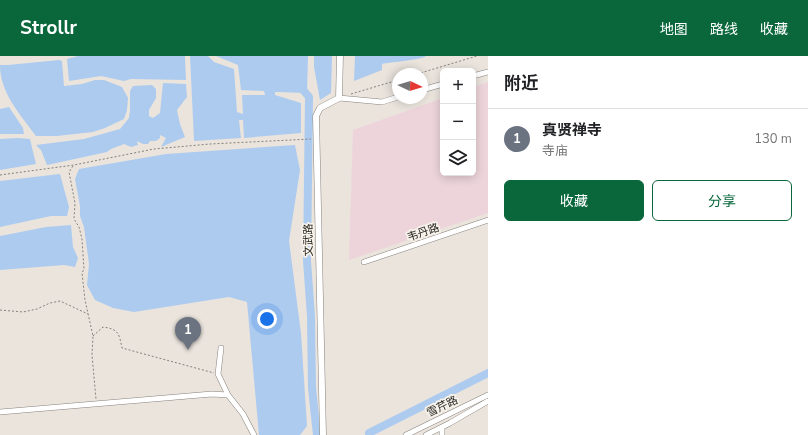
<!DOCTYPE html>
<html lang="zh">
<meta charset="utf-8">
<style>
:root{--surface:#fff;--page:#f6f6f6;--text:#202124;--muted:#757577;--line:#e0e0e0;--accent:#09673b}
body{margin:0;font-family:"Nunito Sans","Noto Sans SC",sans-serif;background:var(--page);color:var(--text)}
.controls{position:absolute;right:12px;top:12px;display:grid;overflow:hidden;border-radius:6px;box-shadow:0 2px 10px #0003}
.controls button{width:36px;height:36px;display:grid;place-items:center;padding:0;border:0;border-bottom:1px solid var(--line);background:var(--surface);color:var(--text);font:20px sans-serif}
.compass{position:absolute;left:392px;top:12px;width:36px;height:36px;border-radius:50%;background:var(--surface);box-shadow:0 2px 10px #0003;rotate:94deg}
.you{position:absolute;left:267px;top:263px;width:14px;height:14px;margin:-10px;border:3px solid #fff;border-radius:50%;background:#1a73e8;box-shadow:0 0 0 6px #1a73e833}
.badge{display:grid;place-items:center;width:26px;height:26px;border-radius:50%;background:var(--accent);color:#fff;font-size:13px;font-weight:700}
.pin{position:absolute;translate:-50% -33px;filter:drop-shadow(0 1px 2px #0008)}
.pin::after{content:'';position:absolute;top:21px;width:14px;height:12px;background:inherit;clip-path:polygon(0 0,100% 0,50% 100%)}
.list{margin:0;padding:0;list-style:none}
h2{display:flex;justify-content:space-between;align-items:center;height:52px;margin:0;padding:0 16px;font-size:17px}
h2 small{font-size:13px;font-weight:400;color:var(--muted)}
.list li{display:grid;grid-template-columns:26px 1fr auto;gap:12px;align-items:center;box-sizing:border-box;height:60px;padding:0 16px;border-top:1px solid var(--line)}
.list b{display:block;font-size:15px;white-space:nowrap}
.list p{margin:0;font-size:13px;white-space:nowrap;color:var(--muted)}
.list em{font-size:13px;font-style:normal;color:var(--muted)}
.actions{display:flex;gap:8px;padding:12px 16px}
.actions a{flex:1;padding:9px 0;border:1px solid var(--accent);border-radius:6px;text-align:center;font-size:14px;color:var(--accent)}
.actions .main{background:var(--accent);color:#fff}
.icon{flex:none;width:22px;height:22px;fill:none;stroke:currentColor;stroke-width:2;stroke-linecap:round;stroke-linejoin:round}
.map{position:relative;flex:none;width:488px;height:379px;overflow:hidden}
header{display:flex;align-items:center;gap:24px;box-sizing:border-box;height:56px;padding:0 20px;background:var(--accent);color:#fff}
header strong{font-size:19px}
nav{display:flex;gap:22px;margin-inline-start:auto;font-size:14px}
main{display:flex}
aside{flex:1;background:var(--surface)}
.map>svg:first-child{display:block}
</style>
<header>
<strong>Strollr</strong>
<nav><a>地图</a><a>路线</a><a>收藏</a></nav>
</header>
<main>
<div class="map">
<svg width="488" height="379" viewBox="0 0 488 379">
<rect width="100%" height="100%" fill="#eae4dd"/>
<!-- industrial -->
<path fill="#edd4db" d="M488,26V157L349,204L353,74L443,42V117H473V31Z"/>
<!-- water -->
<path fill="#adcbef" d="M78,0H185L186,24L131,23L124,25L101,20L69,25L67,3Z
M190,0H208L214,6L234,13L237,56L243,58L242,39H265L264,35L241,34L238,9L216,0H308L307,37L275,36V39L301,47V77L244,82L243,64H239L241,82L194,85Z
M314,0H332L331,37L320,44L314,11Z
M355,0H426C421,4 391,6 382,8V14L354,25Z
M59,4L62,5L64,30L82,28L95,24H104L122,31L128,42L127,54L124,63L105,72L93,76L57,80H36C20,58 0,37 0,9H8Z
M163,27L186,28L187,41L177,54L180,68L185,81L161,91L166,82L160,79V82L156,85H150L148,88H143L137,85L138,89L131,91L124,88C118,91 113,91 107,96L47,109L41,94L36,89L84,83L120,73L129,62L130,54V35L133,30L152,29L156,33V42L149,54V60L153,62L160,57Z
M9,51L23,72L24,78H0V53Z
M18,82L30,83L36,108L0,114V83Z
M295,89L300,114L289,185L301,277L307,370L300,379H259L247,246L229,241L134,256L113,252L95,244L87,229L89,208L84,171L80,160V150L75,123L79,113L166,98Z
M60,118L69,151L67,160H51L0,171V125Z
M71,169L73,191L78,202L75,211L64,209L0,214V180L46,171Z"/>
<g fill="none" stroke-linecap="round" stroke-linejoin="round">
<!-- river -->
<path stroke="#adcbef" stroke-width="8" d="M299,29L309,41L307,205L311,260L312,332L317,379
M369,377L488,317"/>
<!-- minor casing -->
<g stroke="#87827c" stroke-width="6">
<path id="minor" d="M473,20L488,16
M422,34L443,28
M339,42L382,46L398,41
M364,206L488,164
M221,292L218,318L228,339
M0,356L212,338L228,339L243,358L254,379
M442,371V379
M406,379L488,339
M426,379L450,367L488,345"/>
</g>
<!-- major casing -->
<g stroke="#87827c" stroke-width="7">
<path id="major" d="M323,379L316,60L320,52L339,42L340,0"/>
</g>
<!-- path -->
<path stroke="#84807b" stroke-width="1" stroke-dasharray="2 2" stroke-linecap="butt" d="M417,18L477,0
M351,38L398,24
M73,110L69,116L75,147L74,163L79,171L82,183L84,213L82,217L85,244L93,280L92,299L96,343
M0,119L74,109L154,93L210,88L311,83
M0,254L23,256L37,253L50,247L60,245L88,258
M93,280L103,271C119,273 119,278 122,292L214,317"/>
<!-- minor -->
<use href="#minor" stroke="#fff" stroke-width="5"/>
<!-- major -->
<use href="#major" stroke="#fff" stroke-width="6"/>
</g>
<g text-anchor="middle" stroke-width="3.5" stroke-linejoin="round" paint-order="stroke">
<!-- street labels -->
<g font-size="11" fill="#262421" stroke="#f7f2ea">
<text transform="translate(423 176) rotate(-19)" y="4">韦丹路</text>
<text transform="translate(308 184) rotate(-91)" y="4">文武路</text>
<text transform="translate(442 350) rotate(-26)" y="4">雪芹路</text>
</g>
</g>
</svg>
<div class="controls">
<button>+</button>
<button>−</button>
<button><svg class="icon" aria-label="layers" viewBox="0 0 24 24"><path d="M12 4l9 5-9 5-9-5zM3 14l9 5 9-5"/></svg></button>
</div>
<svg class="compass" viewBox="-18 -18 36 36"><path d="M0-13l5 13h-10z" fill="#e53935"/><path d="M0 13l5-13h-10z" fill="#757577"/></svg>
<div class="you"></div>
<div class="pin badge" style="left:188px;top:294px;background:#6b7280">1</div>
</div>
<aside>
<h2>附近<small></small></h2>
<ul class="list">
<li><span class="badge" style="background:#6b7280">1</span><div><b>真贤禅寺</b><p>寺庙</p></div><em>130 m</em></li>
</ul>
<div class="actions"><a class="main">收藏</a><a>分享</a></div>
</aside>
</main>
